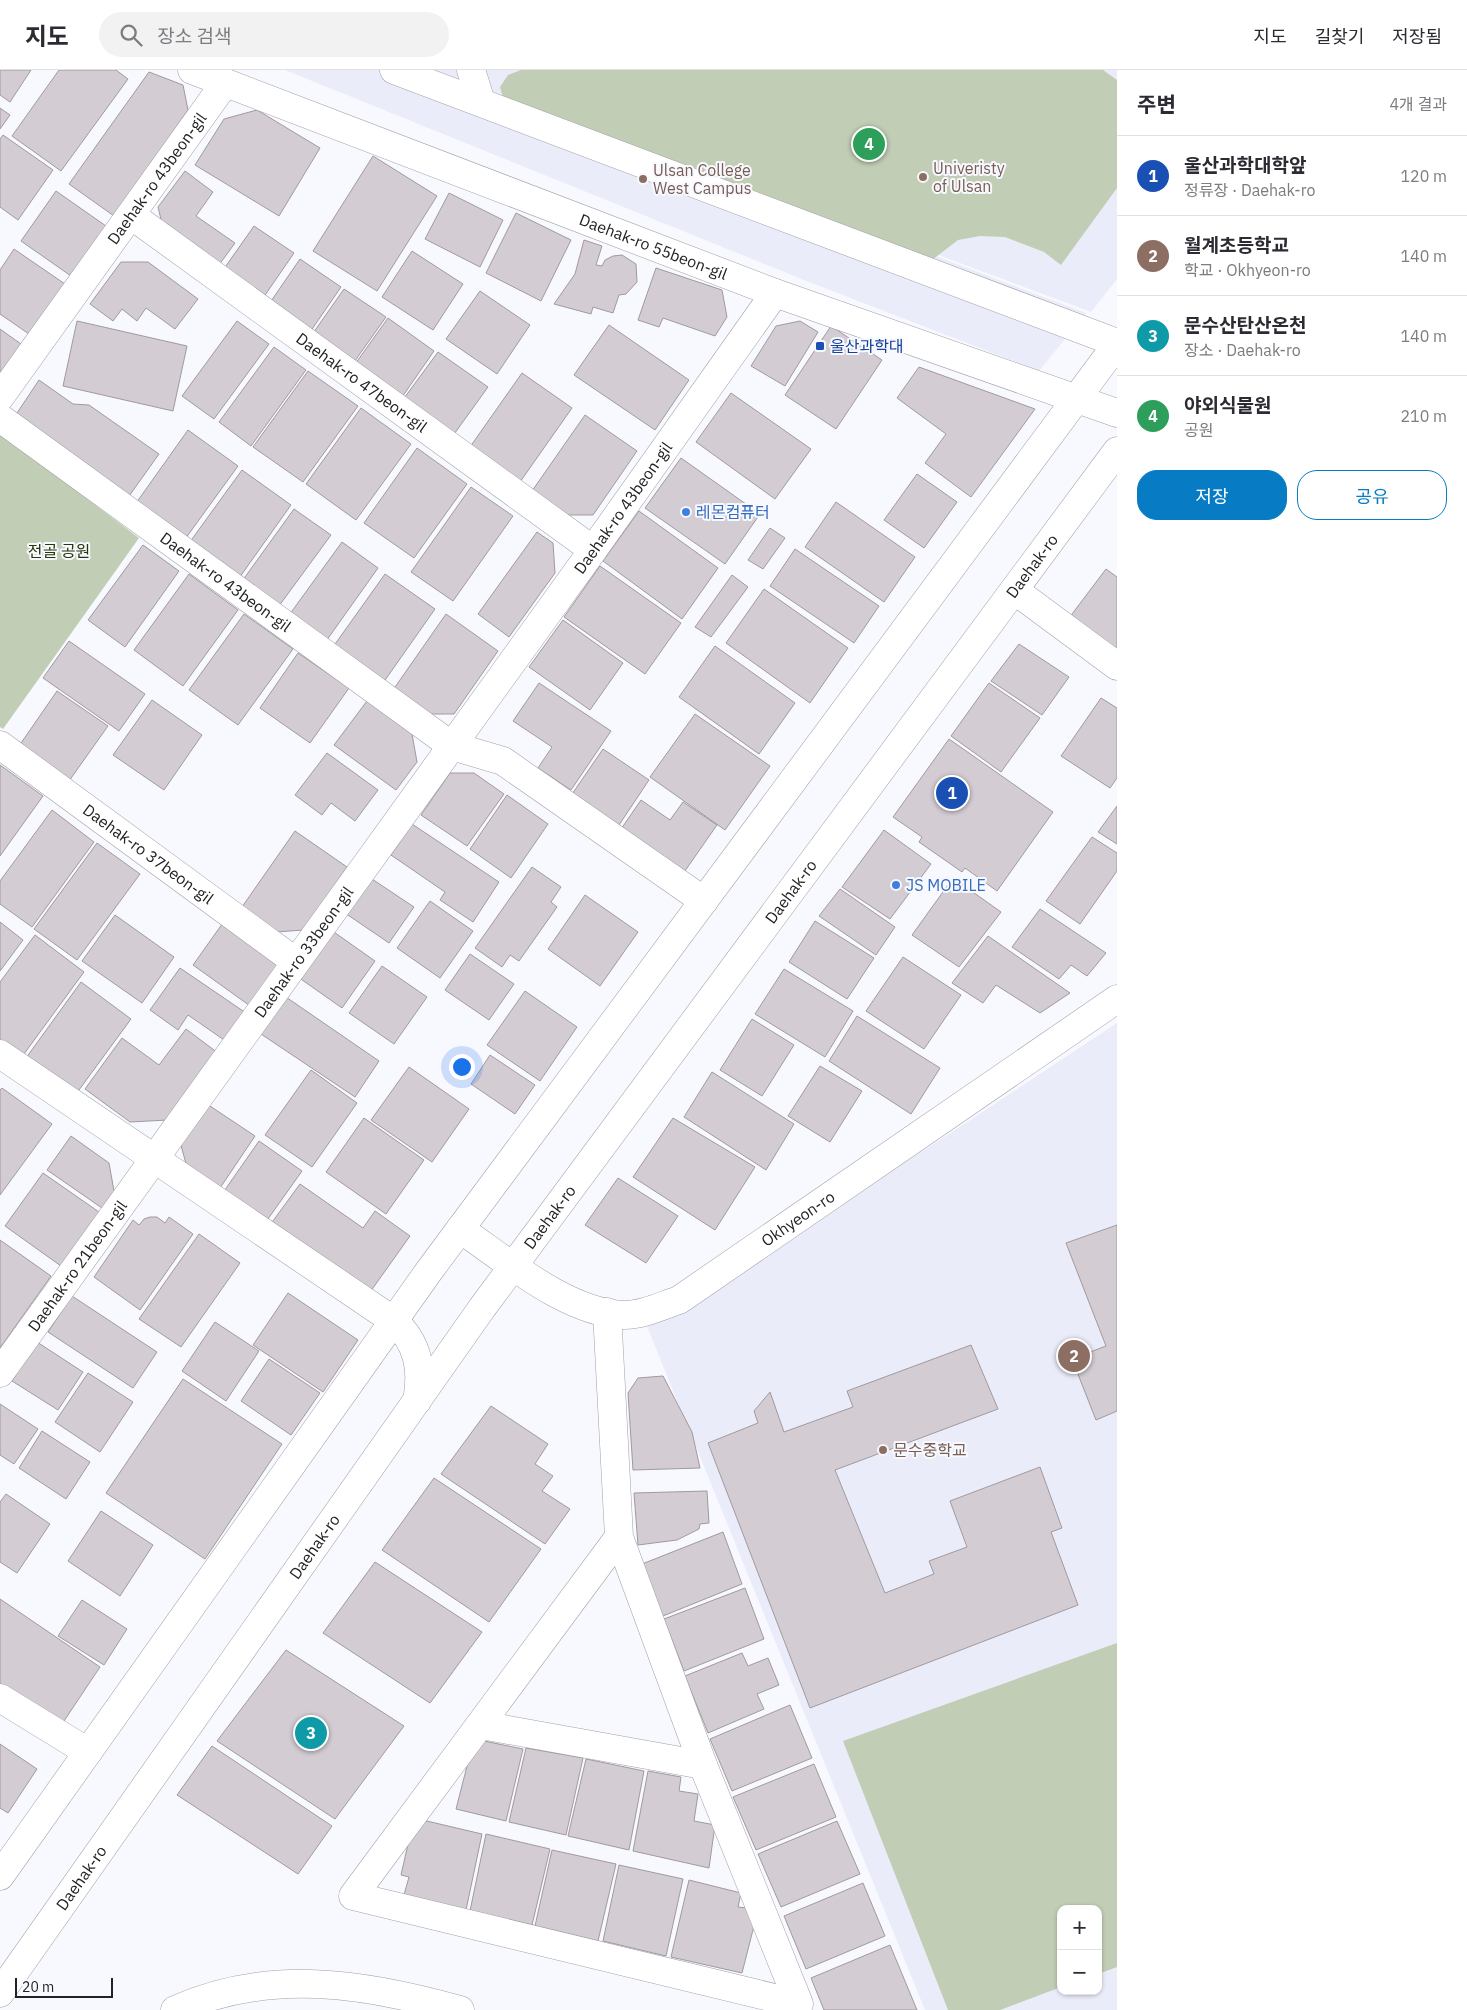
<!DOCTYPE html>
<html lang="ko">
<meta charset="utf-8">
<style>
:root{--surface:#fff;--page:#f2f2f3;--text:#2b2b33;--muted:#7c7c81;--line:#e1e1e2;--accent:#077bc4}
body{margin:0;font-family:"IBM Plex Sans","Noto Sans KR",sans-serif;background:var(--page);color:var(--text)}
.controls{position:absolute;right:15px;bottom:15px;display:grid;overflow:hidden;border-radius:10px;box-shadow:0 1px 4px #0004}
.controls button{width:45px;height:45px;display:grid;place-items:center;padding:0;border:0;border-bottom:1px solid var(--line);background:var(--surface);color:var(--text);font:25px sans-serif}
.scale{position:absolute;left:15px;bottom:12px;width:98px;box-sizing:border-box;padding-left:5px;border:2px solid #232326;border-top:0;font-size:14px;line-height:18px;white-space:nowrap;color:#232326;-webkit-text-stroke:4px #f8f8ff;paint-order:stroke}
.you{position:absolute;left:461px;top:996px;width:18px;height:18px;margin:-12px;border:4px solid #fff;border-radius:50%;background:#1a73e8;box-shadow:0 0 0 8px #1a73e833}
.badge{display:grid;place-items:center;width:32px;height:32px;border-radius:50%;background:var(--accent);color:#fff;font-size:16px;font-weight:700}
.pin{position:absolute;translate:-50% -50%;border:2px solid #fff;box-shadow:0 1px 5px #0006}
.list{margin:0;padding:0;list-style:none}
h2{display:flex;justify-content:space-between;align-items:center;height:65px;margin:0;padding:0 20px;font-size:21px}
h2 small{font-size:16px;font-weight:400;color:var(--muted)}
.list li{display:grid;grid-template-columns:32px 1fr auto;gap:15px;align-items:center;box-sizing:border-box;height:80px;padding:0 20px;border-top:1px solid var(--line)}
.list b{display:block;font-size:19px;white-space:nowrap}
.list p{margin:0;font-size:16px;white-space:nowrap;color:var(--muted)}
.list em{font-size:16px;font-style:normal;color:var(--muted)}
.actions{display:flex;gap:10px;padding:15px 20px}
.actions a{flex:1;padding:11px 0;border:1px solid var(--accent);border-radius:20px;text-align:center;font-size:18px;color:var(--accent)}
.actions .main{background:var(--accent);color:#fff}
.icon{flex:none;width:28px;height:28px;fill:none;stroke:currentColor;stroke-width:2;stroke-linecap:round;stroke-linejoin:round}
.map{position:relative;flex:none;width:1117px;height:1940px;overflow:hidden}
header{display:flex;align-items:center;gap:30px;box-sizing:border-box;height:70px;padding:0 25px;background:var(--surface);border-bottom:1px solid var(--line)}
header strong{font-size:24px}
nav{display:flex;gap:28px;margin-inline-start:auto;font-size:18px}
.search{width:350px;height:45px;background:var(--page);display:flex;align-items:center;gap:12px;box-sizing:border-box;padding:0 18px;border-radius:28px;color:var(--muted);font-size:19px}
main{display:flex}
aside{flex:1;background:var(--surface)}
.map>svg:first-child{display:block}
</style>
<header>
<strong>지도</strong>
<div class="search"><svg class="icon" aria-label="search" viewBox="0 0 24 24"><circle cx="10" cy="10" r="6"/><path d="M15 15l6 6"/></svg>장소 검색</div>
<nav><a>지도</a><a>길찾기</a><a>저장됨</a></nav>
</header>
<main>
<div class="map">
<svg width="1117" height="1940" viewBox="0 0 1117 1940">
<rect width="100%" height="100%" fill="#f8f8ff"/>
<!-- built -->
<path fill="#ebecf9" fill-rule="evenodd" d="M285,0H1117V209L1091,242L623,67L1086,243L1039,301L809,212Z
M1117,953V1940H925L646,1254L946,1066ZM1061,1839H1098V1921H1061Z"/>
<!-- green -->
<path fill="#c1cdb4" d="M521,0H1103L1117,10V118L1061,195L1044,182L1005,167L980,166L958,170L932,190L504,31L500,17L508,5Z
M0,363L139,468L3,659L0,657Z
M1117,1573V1897L1098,1904V1839H1061V1917L1000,1940H948L843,1671Z"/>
<!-- building -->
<path fill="#d3cdd3" stroke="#a09a9f" d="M0,0H31L10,32L0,25Z
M59,0H116L128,9L61,101L12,66Z
M149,2L183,15L188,40L114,146L69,114Z
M0,38L10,45L0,59Z
M257,40L320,78L279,146L195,95L224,49Z
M3,65L53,100L18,150L0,137V69Z
M373,86L437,126L377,221L313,181Z
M185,101L213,122L196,146L235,173L216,199L164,162L158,137Z
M56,121L106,156L71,206L21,171Z
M449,123L503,150L480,197L425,169Z
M516,143L571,170L541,231L486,203Z
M254,156L294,183L261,231L221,203Z
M584,170L602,176L596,195L602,196L605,190L613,186L622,185L636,194L637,212L626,224L619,225L613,243L593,237L591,244L554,234L575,204Z
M14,179L65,214L29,264L0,244V200Z
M412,181L463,214L433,260L382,227Z
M300,189L341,217L308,265L267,237Z
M121,192H148L198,229L175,259L146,238L137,251L122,239L113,251L90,234Z
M656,198L722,220L727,247L715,266L663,248L659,257L638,250Z
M344,219L386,247L352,295L311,266Z
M480,221L530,255L497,304L446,269Z
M388,248L434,281L400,330L353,297Z
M77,251L187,276L173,341L63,316Z
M237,251L269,274L214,349L182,326Z
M800,251L818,262L785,316L751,296L776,256Z
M609,255L689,310L655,360L574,305Z
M831,256L882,290L836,359L785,325Z
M0,259L21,274L0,304Z
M274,277L306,300L251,376L219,352Z
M438,282L488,317L452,367L402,331Z
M919,297L1035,339L971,427L925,393L946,364L897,328Z
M308,301L358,336L303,412L253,377Z
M522,303L572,338L520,412L470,377Z
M39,310L73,334L89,335L159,384L127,429L13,349Z
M731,323L811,379L775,429L696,372Z
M361,338L411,374L356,450L306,414Z
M585,345L637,381L593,445H567L532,421Z
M188,360L238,396L183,472L134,436Z
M417,378L467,414L414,488L364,453Z
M681,388L760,444L725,494L645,438Z
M242,400L291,435L237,511L187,476Z
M917,404L957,432L924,478L884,450Z
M471,417L513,446L453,531L411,502Z
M836,432L915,487L884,532L805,477Z
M294,439L331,465L276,540L240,514Z
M639,441L718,498L682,549L603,491Z
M770,458L785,468L763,499L748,490Z
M537,462L553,473L555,503L509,567L478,544Z
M342,472L378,498L324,574L287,548Z
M143,475L179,501L125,577L88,550Z
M795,479L879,536L854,573L770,516Z
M600,496L681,553L645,604L564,547Z
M1106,499L1117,507V584L1066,552Z
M189,504L238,540L183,616L134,580Z
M385,504L435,539L383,613L333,577Z
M732,505L748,517L711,567L695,557Z
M764,519L848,578L810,633L726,573Z
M244,544L293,579L238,655L189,620Z
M446,544L498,581L454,644H427L393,620Z
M563,550L623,593L590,640L529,597Z
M69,571L145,624L119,661L43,608Z
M1019,574L1069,607L1042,645L991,611Z
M715,576L795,633L759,684L679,627Z
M298,583L349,618L310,673L260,638Z
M539,613L611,661L571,720L538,698L552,677L513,651Z
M989,613L1040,648L1001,702L951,666Z
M57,621L108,656L69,711L19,676Z
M1101,628L1117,638V708L1110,718L1061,686Z
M152,630L202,665L164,720L113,685Z
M367,631L412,664L417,692L396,720L334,675Z
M695,644L770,696L725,760L650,707Z
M949,669L1053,742L997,821L965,798L962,802L919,772L922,767L893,747Z
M603,679L649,710L615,761L568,730Z
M327,683L378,720L355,751L331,733L322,745L295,725Z
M0,695L43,726L0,786Z
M450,703H474L504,724L467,776L421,745Z
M507,725L548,754L511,808L470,779Z
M641,730L670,750L683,732L717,755L680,808L617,765Z
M1117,736V774L1098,762Z
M52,740L94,772L32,857L0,834V811Z
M412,754L499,812L473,852L440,830L445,822L391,785Z
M884,760L931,794L890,849L842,817Z
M295,761L347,797L303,860L276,862L242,837Z
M1092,767L1117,783V801L1080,854L1046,831Z
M97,773L140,804L77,890L34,859Z
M532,797L561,817L551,832L557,837L519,891L510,885L502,897L475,878Z
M369,807L414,837L389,873L345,843Z
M953,808L1001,842L959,897L912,865Z
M840,819L895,857L876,885L819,846Z
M585,825L638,862L600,916L548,879Z
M430,831L473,861L440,908L397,878Z
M1040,839L1106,883L1087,906L1071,895L1059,909L1012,877Z
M115,845L174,887L142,933L82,891Z
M225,850L285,892L253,938L193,895Z
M815,851L874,888L847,929L789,892Z
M0,852L23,870L0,901Z
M331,860L375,891L342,938L298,907Z
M35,865L84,902L21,988L0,972V912Z
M988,866L1070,923L1040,943L996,915L983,933L952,913Z
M470,884L514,914L489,950L445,920Z
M903,887L961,925L924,979L866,941Z
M382,896L427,927L394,974L349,943Z
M180,898L246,943L227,972L188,945L178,960L150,940Z
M784,899L853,941L825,987L755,944Z
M81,912L131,949L76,1024L26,988Z
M525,921L577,957L540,1011L487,975Z
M283,925L379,991L355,1027L258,962Z
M857,946L940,998L911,1044L829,991Z
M752,949L794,975L762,1026L720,1000Z
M186,959L218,983L168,1050L130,1052L85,1019L122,968L159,995Z
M490,985L535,1015L515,1044L471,1014Z
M820,996L862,1021L830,1072L788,1046Z
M409,997L469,1039L432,1092L371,1050Z
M311,1000L357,1033L312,1097L265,1065Z
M712,1002L794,1054L766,1100L684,1047Z
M2,1018L52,1054L0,1125V1020Z
M204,1032L255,1066L218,1121L188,1101L179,1068Z
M364,1048L424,1090L386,1144L326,1102Z
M673,1048L755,1097L715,1160L633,1107Z
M71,1066L109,1093L114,1121L102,1138L47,1100Z
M259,1071L302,1101L263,1156L220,1127Z
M43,1103L99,1142L61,1196L5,1156Z
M618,1108L678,1146L646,1193L585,1155Z
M300,1114L363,1158L375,1141L410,1166L368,1225L270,1155Z
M150,1147H157L165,1153L169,1147L193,1164L140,1240L94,1207L133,1150L139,1155L144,1149Z
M1117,1155V1341L1096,1350L1072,1289L1106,1276L1066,1173Z
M199,1164L240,1193L181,1277L139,1249Z
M0,1170L51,1206L0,1278Z
M288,1223L358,1270L323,1322L253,1275Z
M72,1226L157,1282L133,1318L48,1262Z
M215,1252L259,1281L226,1331L182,1301Z
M37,1272L83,1302L58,1340L12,1311Z
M971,1275L998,1339L835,1400L885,1523L934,1504L929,1491L967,1477L950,1431L1040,1397L1062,1458L1051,1462L1078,1535L810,1638L708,1373L758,1353L754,1341L770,1322L784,1362L853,1337L847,1321Z
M269,1289L320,1323L291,1365L241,1331Z
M88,1303L133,1332L100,1382L55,1352Z
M663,1306L692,1362L700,1398L633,1400L628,1323L638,1308Z
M183,1309L282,1374L205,1489L106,1423Z
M0,1334L38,1359L14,1394L0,1385Z
M491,1336L548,1374L535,1394L553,1406L542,1421L570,1439L545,1474L441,1404Z
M42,1361L90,1392L66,1429L19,1398Z
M434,1408L541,1479L489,1552L382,1480Z
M707,1421L709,1453L700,1454L699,1459L677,1470L638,1475L634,1423Z
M6,1424L50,1454L17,1503L0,1492V1432Z
M101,1441L153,1475L120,1526L68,1491Z
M723,1462L742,1514L663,1546L642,1494Z
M375,1492L482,1562L430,1633L323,1563Z
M745,1518L764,1569L684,1601L664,1549Z
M0,1529L100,1597L60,1657L0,1617Z
M82,1530L127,1559L104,1595L58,1566Z
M286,1580L404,1656L335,1749L217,1671Z
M742,1583L748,1596L768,1588L779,1615L757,1624L764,1639L708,1663L685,1606Z
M790,1635L812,1688L732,1721L710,1669Z
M474,1669L523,1679L506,1751L456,1739Z
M0,1674L37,1699L8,1743L0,1738Z
M212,1676L332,1756L298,1804L177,1725Z
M526,1678L583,1688L566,1765L509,1752Z
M586,1689L644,1701L629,1780L568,1766Z
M814,1694L836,1747L756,1780L733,1727Z
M648,1701L681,1707L679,1721L698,1724L694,1751L715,1755L709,1798L633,1781Z
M414,1748L482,1764L466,1840L404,1825L409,1807L401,1805Z
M837,1751L860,1804L781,1837L758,1784Z
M486,1764L550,1779L532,1855L470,1841Z
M552,1780L616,1794L598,1871L535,1856Z
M619,1795L683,1809L666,1886L603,1871Z
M689,1810L741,1823L738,1837L747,1838L755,1852L742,1903L671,1887Z
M863,1813L885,1866L806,1899L784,1846Z
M890,1875L917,1940H824L811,1908Z"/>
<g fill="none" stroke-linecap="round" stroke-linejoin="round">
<!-- street casing -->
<g stroke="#a0a0a8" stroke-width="29">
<g id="street">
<path id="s1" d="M192,0L775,223L1117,343"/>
<path d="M394,0L1117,273"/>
<path d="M471,0L481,32"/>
<path id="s2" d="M131,145L593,480"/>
<path id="s3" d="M0,327L225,13"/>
<path id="s4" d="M0,348L452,676L503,691L704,831"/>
<path d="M1014,520L1117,596"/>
<path id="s5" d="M0,675L296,892"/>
<path d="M0,984L394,1251C418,1273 423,1299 417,1331"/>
<path d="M607,1242L619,1467L353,1826L799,1934L703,1695L619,1467"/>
<path id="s6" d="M0,1303L593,480L775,223"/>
<path d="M0,1628L88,1682"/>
<path d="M481,1655L703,1695"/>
</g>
</g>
<!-- secondary casing -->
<g stroke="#a0a0a8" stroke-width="29">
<g id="secondary">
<path id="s7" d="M460,1159C506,1190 567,1243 624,1245C643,1245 661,1236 679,1230L1117,929"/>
<path d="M175,1940C269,1898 364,1913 460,1940"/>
</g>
</g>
<!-- primary casing -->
<g stroke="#a0a0a8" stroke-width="29">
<g id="primary">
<path d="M0,1806L429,1201L1117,274"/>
<path id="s8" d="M0,1923L482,1238L1117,381"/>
</g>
</g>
<!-- street -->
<use href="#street" stroke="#fff" stroke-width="28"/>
<!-- secondary -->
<use href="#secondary" stroke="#fff" stroke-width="28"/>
<!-- primary -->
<use href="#primary" stroke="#fff" stroke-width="28"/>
</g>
<!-- markers -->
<g fill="#8d6e63" stroke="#f8f8ff" stroke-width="2">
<circle cx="923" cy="107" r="5"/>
<circle cx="643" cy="109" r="5"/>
<circle cx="883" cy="1380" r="5"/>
</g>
<rect fill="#1a4fb4" stroke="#f8f8ff" stroke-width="2" x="815" y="271" width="10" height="10" rx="2.5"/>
<g fill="#3f7fe0" stroke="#f8f8ff" stroke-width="2">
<circle cx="686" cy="442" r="5"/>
<circle cx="896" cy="815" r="5"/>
</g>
<g text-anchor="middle" stroke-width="4" stroke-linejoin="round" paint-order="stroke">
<!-- education labels -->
<g font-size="16" fill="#785e54" stroke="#f8f8ff" text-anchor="start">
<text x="933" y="104">Univeristy<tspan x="933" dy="18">of Ulsan</tspan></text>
<text x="653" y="106">Ulsan College<tspan x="653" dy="18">West Campus</tspan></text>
<text x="893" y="1386">문수중학교</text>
</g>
<!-- street labels -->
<g font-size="16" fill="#232326" stroke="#f8f8ff">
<text dy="6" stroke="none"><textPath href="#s3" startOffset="269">Daehak-ro 43beon-gil</textPath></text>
<text dy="6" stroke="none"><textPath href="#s1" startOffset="494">Daehak-ro 55beon-gil</textPath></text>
<text dy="6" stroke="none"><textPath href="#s2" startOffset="285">Daehak-ro 47beon-gil</textPath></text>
<text dy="6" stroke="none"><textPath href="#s6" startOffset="1066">Daehak-ro 43beon-gil</textPath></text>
<text dy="6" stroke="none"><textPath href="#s8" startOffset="1761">Daehak-ro</textPath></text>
<text dy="6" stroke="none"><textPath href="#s4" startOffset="279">Daehak-ro 43beon-gil</textPath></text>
<text dy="6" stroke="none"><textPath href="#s5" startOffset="184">Daehak-ro 37beon-gil</textPath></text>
<text dy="6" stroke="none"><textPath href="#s8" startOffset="1356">Daehak-ro</textPath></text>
<text dy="6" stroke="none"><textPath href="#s6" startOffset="519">Daehak-ro 33beon-gil</textPath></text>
<text dy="6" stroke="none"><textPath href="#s8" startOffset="951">Daehak-ro</textPath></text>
<text dy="6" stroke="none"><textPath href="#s7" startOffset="389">Okhyeon-ro</textPath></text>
<text dy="6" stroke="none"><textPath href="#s6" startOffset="132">Daehak-ro 21beon-gil</textPath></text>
<text dy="6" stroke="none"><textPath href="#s8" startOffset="546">Daehak-ro</textPath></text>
<text dy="6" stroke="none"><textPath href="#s8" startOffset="141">Daehak-ro</textPath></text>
</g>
<!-- transit labels -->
<g font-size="16" fill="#164399" stroke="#f8f8ff" text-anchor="start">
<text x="830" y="282">울산과학대</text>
</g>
<!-- shop labels -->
<g font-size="16" fill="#366cbe" stroke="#f8f8ff" text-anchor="start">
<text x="696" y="448">레몬컴퓨터</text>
<text x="906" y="821">JS MOBILE</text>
</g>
<!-- park labels -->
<g font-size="16" fill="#253807" stroke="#f8f8ff">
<text x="59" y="487">전골 공원</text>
</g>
</g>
</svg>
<div class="controls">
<button>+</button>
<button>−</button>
</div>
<div class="scale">20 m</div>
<div class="you"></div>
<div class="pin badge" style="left:952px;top:723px;background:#1a4fb4">1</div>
<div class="pin badge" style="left:1074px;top:1286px;background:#8d6e63">2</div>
<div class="pin badge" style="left:311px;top:1663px;background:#0f9aa8">3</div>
<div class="pin badge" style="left:869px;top:74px;background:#2e9e5b">4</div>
</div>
<aside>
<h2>주변<small>4개 결과</small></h2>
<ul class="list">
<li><span class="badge" style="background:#1a4fb4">1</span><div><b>울산과학대학앞</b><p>정류장 · Daehak-ro</p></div><em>120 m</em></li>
<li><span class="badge" style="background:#8d6e63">2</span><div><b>월계초등학교</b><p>학교 · Okhyeon-ro</p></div><em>140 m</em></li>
<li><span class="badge" style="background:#0f9aa8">3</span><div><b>문수산탄산온천</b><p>장소 · Daehak-ro</p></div><em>140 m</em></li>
<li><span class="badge" style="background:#2e9e5b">4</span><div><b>야외식물원</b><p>공원</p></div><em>210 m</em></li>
</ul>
<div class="actions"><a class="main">저장</a><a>공유</a></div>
</aside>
</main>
